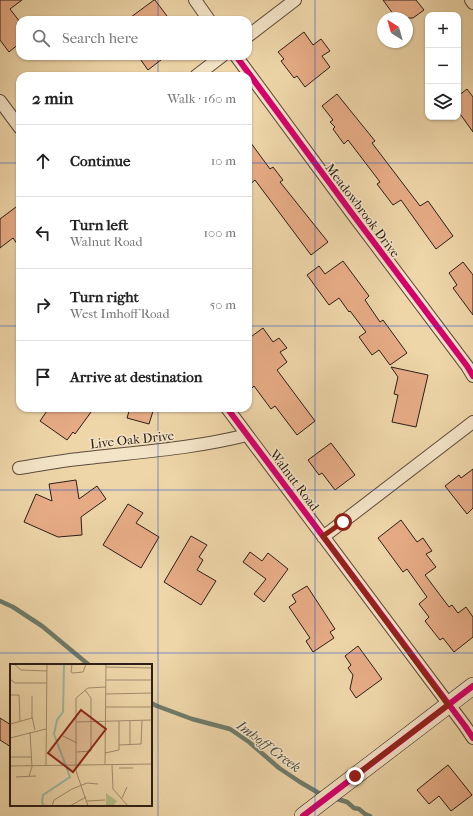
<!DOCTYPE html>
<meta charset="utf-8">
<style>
:root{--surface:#fff;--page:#f6f6f6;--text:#222;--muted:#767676;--line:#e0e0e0}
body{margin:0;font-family:"IM FELL French Canon",serif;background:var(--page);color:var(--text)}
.controls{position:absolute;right:12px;top:12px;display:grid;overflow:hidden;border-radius:8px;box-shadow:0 1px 3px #0004}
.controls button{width:36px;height:36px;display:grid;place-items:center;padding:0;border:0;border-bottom:1px solid var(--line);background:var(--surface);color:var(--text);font:20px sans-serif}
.compass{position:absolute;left:377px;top:12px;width:36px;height:36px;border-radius:50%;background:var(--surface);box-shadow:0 1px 3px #0004;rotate:323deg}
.stop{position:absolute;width:12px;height:12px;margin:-9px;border:3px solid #8f2418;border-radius:50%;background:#fff}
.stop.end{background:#8f2418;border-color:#fff;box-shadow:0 1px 4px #0008}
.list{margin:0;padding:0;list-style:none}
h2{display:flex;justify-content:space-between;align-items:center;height:52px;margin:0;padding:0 16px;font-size:17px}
h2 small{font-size:13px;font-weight:400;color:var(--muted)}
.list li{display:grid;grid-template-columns:26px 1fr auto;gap:12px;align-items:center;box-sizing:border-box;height:72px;padding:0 16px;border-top:1px solid var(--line)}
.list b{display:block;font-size:15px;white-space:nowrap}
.list p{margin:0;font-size:13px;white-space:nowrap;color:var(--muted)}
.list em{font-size:13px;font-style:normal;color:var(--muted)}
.icon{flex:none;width:22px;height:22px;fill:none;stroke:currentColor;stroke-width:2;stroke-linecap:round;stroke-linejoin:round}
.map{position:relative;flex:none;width:473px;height:816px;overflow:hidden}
.search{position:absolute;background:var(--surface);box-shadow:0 1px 3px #0004;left:16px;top:16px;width:236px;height:44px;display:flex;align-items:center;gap:10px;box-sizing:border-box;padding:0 14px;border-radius:12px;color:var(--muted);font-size:15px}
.panel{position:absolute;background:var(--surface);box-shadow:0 1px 3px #0004;left:16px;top:72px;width:236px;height:340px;border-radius:12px}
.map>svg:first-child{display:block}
</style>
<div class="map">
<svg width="473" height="816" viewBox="0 0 473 816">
<rect width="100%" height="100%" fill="#eed6a9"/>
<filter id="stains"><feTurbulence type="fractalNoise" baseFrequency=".005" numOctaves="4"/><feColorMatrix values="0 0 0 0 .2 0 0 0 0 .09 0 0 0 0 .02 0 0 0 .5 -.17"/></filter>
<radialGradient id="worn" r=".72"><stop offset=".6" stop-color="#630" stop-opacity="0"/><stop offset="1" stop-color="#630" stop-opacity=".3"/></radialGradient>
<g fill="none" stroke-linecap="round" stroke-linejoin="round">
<!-- stream -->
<path stroke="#6e7b6a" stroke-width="4.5" d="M0,601L13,607L42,626L89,665
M151,703L157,706L192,719L230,729L249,742L279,768L300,782L317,792L323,795
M334,798L347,802L354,808L359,809L365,814L370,816"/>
</g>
<!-- building -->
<path fill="#e7ac86" stroke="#2b1d16" d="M0,0H22L10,9L20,22V43L9,52L0,40Z
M154,0H155L170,20H127Z
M383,0H416L424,10L413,18H396Z
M304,32L313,45L321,39L330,51L322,56L330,67L305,87L297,76L294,78L281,61L284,59L278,52Z
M138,56H166L148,70Z
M467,89L473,97V132L458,111V96Z
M337,94L375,141L372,143L420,206L428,201L453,236L436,249L401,200L393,205L377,184L380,182L348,140L344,144L333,129L335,127L330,122L333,120L322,106Z
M248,139L270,169L273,167L283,180L280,182L328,242L311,255L255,180L248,186Z
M20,204V248L13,238L0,248V219Z
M343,261L369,296L365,300L380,322L383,320L407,353L390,365L379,350L372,355L359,337L366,332L350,311L349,312L339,298L329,305L307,275L319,266L325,274Z
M463,262L473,275V315L453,288L457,285L449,273Z
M263,328L273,342L279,338L287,348L280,352L287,362L277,370L315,421L297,435L275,406L271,409L254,386L252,388L248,382V339Z
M391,367L428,375L416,427L392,422L398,395L394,394L398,377Z
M49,408H94L75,434L73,432L67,440L40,421Z
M130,408H154L149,424L127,418Z
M331,443L355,475L335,490L322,473L319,475L308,460Z
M473,469V508L467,514L445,486L459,475L461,478Z
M76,480L79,499L97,486L106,499L81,517L82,535L58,537L24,522L36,494L52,501L49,484Z
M128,504L143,513L136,523L159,537L141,568L103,545Z
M401,520L417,542L423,538L432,551L426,554L436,567L425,575L449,607L452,605L458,613L466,607L473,617V637L454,652L443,638L440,640L425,621L429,617L419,604L427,597L407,569L403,572L378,538Z
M191,536L207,545L199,557L203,560L197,570L216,581L201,605L164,582Z
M250,552L262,561L268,553L288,569L264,602L254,594L266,579L243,562Z
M307,586L335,629L330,632L334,638L313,652L306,641L310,638L289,607L296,602L292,595Z
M358,646L382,679L356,698L350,689L353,675L348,668L351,665L345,656Z
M0,718L11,725V747L0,740Z
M448,765L472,795L451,811L439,796L429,804L417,790Z"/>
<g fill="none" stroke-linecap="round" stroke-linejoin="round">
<!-- street casing -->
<g stroke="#5c4b3b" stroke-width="14">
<path id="street" d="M195,0L209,20
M471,0L473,3
M248,36L295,0
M236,56L351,212L467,366L473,376
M196,76L222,56
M0,101L20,128
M227,408L465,726L473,738
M19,468C39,465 59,461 79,459C135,452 192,449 247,435
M323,537L473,422"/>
</g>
<!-- secondary casing -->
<g stroke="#2b1d16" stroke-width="18">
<path id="secondary" d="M303,816L473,686"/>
</g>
<!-- street -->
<use href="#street" stroke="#f4e4c7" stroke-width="12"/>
<!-- secondary -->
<use href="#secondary" stroke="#f4e4c7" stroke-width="17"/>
<!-- cycleway casing -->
<g stroke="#f4e4c7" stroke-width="8">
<path id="cycleway" d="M236,56L351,212L467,366L473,376
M227,408L465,726L473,738
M303,816L473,686"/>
</g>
<!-- cycleway -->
<use href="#cycleway" stroke="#d6006c" stroke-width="6"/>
</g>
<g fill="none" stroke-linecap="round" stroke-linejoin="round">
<!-- route -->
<path stroke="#8f2418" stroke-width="5" d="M343,522L323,536L448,705L355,776"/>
</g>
<!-- grid -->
<path fill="none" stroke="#1d4ed8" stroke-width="1" stroke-opacity="0.55" d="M158,0V20M315,0V816M158,56V76M0,163H20M248,163H473M0,326H20M248,326H473M158,408V816M0,490H473M0,653H473"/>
<g text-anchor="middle" stroke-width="3" stroke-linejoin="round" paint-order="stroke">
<!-- street labels -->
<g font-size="13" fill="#2b1d16" stroke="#f4e4c7">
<text transform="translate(363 210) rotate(53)" y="5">Meadowbrook Drive</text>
<text transform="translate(132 439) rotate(-6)" y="5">Live Oak Drive</text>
<text transform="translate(295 480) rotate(53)" y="5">Walnut Road</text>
</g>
<!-- water labels -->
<g font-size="14" font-style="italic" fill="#4d4c40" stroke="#f4e4c7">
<text transform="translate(269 746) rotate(37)" y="5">Imhoff Creek</text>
</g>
</g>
<!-- overview -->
<g transform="translate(10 664)">
<rect width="142" height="142" fill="#eed6a9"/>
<path d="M96,129L107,137L103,142H96Z" fill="#b4bf8b"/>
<path fill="none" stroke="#9bbaa2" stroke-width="2" d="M34,142L32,138L33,131L60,113L44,70L47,56L53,48L54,0"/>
<path fill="none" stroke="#a08c6e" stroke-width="1" d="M4,0L11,6L37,7M62,0L61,8L63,9L73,8L76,0M96,3L142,4M0,15L5,19H37M96,16H142M96,30L142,29M0,31H9L10,57M22,32V53L25,66M96,43H142M67,58L142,56M0,60L22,54M53,72L67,79M0,74L36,65M109,81L131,80L132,56M120,81V56M67,88L81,87V34L75,26M95,89L109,86V57M0,93H21M95,101L96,0M102,101L103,125L118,142M0,102L142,100M36,102L37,0M109,104H123M19,112L22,103L20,68M6,113L26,112M112,134L117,123M77,137L95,136M42,142L44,136L62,125L77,119L88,120M60,142L76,133M78,142L66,107V34L78,24L96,23"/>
<path fill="#8f2418" fill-opacity="0.15" stroke="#8f2418" stroke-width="2" d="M71,46L96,65L63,108L38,89Z"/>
<rect width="142" height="142" fill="none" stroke="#2b1d16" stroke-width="2"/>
</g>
<rect width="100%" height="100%" filter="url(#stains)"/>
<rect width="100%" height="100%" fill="url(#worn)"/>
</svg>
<div class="controls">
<button>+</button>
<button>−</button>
<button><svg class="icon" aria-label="layers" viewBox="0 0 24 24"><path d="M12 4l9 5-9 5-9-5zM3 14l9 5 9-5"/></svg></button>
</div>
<svg class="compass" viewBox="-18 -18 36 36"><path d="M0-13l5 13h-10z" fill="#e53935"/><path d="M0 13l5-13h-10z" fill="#767676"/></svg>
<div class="stop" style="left:343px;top:522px"></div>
<div class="stop end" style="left:355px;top:776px"></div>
<div class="search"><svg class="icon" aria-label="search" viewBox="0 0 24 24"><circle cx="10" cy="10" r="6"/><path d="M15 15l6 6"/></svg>Search here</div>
<section class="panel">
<h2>2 min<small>Walk · 160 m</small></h2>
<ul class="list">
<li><svg class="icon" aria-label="ahead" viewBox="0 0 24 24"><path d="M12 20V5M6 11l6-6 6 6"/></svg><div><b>Continue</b></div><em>10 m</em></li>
<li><svg class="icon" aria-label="left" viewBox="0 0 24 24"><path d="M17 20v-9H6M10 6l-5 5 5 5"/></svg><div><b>Turn left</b><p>Walnut Road</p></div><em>100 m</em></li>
<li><svg class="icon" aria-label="right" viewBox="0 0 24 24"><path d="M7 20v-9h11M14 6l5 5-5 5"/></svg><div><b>Turn right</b><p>West Imhoff Road</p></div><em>50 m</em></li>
<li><svg class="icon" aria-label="arrive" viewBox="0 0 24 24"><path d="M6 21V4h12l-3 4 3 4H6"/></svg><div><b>Arrive at destination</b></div></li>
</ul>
</section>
</div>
